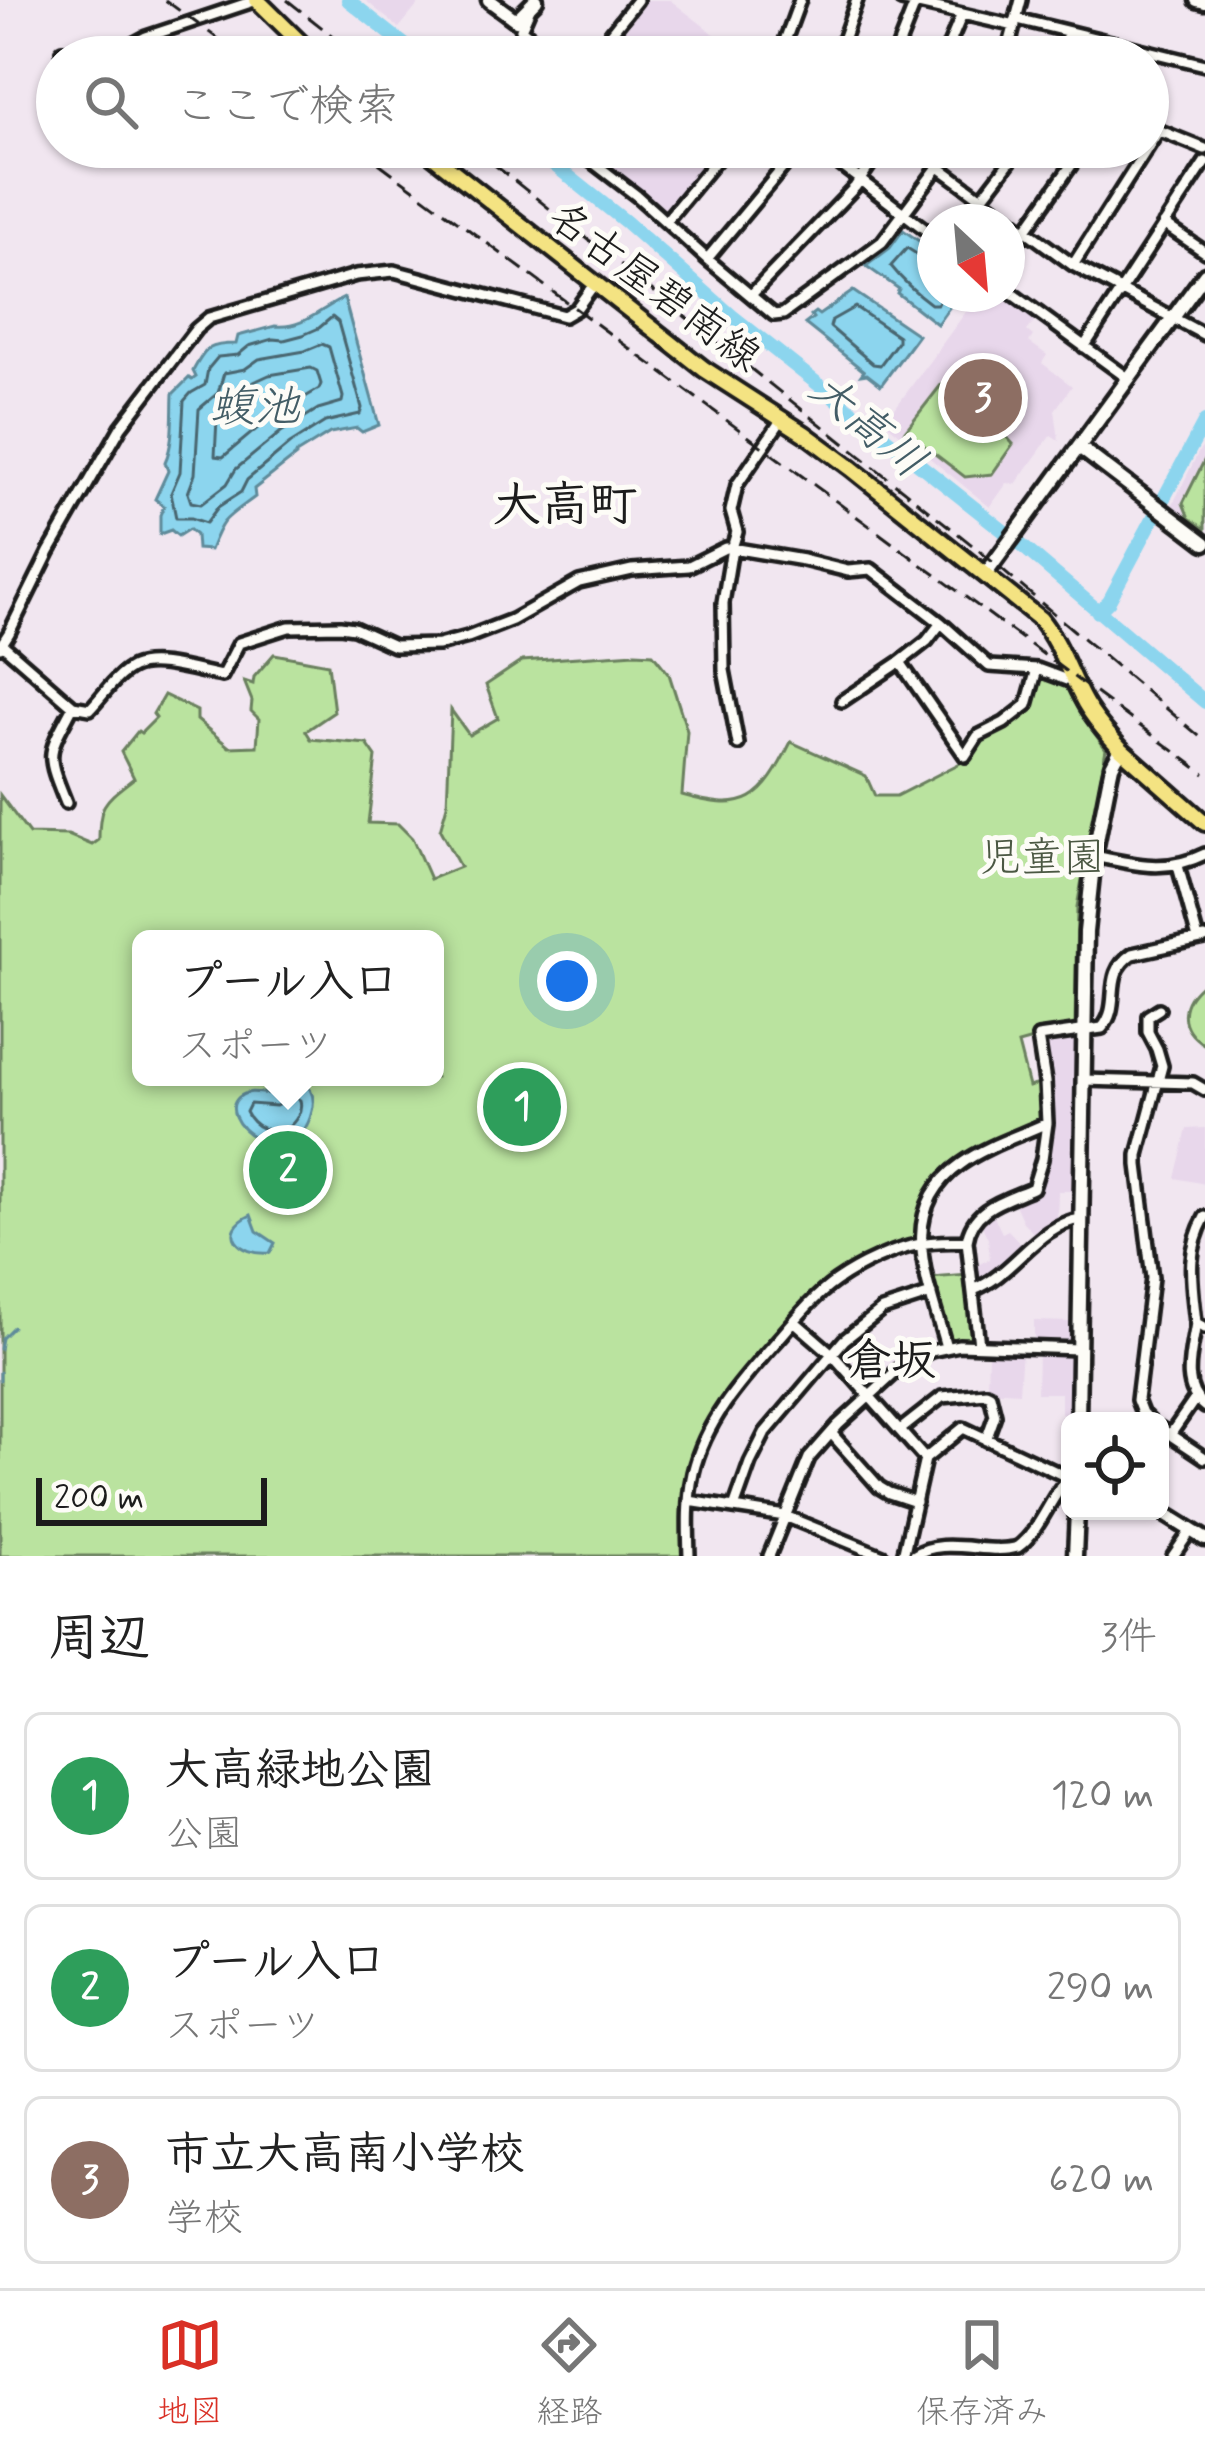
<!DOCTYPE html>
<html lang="ja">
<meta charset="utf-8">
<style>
:root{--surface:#fff;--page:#f2f2f2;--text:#222;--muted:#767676;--line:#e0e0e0;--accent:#d93025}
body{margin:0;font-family:Mynerve,"Klee One",sans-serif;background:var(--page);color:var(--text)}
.controls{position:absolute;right:36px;bottom:36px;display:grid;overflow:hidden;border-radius:18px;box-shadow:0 3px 9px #0004}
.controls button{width:108px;height:108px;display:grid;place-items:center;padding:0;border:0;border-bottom:3px solid var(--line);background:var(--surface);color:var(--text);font:60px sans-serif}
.compass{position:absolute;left:917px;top:204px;width:108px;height:108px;border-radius:50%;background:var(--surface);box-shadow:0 3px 9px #0004;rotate:154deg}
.scale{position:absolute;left:36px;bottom:30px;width:231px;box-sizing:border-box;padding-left:12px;border:6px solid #1c1c1c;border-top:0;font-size:33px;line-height:42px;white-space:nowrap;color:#1c1c1c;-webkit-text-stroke:9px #fdfcf7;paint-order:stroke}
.you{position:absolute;left:567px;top:981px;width:42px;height:42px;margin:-30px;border:9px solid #fff;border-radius:50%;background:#1a73e8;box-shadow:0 0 0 18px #1a73e833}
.badge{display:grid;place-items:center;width:78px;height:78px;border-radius:50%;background:var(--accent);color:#fff;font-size:39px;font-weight:700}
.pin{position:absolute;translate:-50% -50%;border:6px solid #fff;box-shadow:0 3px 12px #0006}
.popup{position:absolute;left:132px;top:930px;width:312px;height:156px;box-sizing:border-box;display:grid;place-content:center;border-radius:18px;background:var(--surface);filter:drop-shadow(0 3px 9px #0005);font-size:39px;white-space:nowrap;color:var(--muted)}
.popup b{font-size:45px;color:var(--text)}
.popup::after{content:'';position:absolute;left:50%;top:100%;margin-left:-24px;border:24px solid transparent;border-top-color:var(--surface)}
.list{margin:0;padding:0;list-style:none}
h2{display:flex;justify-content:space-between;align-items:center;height:156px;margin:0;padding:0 48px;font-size:51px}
h2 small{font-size:39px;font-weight:400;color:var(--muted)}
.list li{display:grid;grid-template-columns:78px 1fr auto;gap:36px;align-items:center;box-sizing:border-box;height:168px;margin:0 24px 24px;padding:0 24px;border:3px solid var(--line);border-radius:18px}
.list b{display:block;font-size:45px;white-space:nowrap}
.list p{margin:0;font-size:39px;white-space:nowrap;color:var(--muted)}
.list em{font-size:39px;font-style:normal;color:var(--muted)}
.icon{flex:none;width:66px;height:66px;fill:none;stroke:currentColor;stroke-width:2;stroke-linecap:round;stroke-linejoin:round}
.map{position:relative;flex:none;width:1205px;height:1556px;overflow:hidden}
.search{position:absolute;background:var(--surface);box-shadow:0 3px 9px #0004;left:36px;right:36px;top:36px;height:132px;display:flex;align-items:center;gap:30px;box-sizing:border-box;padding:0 42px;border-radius:66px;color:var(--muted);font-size:45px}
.sheet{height:732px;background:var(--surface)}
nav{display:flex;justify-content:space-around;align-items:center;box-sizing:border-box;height:168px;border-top:3px solid var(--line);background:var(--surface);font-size:33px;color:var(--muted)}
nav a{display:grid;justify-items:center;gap:6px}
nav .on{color:var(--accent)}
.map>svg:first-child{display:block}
</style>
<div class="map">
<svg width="1205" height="1556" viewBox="0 0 1205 1556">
<rect width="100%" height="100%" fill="#f1e6f0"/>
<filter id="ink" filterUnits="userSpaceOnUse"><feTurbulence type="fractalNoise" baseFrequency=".00833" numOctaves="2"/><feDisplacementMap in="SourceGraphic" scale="24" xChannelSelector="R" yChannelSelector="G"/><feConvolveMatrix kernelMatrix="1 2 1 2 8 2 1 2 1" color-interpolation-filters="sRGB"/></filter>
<g filter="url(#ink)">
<!-- built -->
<path fill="#e8d7eb" d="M365,0H422L399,28Z
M645,0H670L744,57H601Z
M585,147H718L668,209L662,210Z
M979,294H1001L1036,320L1027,331L1033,336L1029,342L1047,355L1042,363L1072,386L1055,410L1059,440L1051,435L1016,484L1007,483L990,507L885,422Z
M1205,445V534L1171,508L1199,451Z
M1075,1033L1072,1191H1058L1057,1223L1038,1238L1023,1222L1013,1200L1037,1189L1045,1159L1040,1041Z
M1205,1128V1184L1175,1178L1187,1129Z
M991,1210L1002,1233L1008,1230L1026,1249L991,1280L976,1284L973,1267L990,1259L988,1239L979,1219Z
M1034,1321L1071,1322V1341H1034Z
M991,1349L1022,1350L1019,1392L987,1390L988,1351Z
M1038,1350L1066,1351L1070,1354L1069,1414H1061V1393H1037Z"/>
<!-- green -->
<path fill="#bae39f" stroke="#6b805e" stroke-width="3" fill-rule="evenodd" d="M958,381L976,404L1013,444L992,474L965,477L905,431L941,385L948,389Z
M1205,459V529L1189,518L1183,503Z
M635,653L653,654L669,674L687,731L682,795C748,814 762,800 791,742L866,776L875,796H896L972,757L978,739L1029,707L1038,672L1063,681L1079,712L1106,749L1077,907L1075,1027L1036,1034V1039L1018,1044L1029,1087L1043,1083L1045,1119L959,1161L921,1214L914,1244L856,1267L761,1354L694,1462L686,1556H0V795L29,834L68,835L92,845L99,840C99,802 105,801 134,778L121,752L138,731L141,733L156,718L153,714L164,695L197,711V720L229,747L257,746L259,719L251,711L252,701L244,681L253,684L254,677L274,654L328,664L334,712L306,731L311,739L367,744L376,757L368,823L398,824L412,838L430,879L460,867L440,830L447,805L451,710L469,735L498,718L486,685L522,661ZM141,939H435V1077H141Z
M1205,982V1045C1176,1027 1179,1001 1205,982Z
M968,1275L975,1337L973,1340L947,1338L930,1278Z"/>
<!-- water -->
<path fill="#8cd5ee" stroke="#5f8b9a" stroke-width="3" d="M903,230L935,252V294H959L937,324L897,293L899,289L866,266L890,248Z
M853,291L918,335L881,385L867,374L861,375L864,371L805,324L813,318L811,315L815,312L819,315Z
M344,298L379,425L362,432L357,428L330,433L296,454V456L254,489L255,497C224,520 223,517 210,550L197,549L196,535L189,529L178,536L171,530L160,534V515L164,506L155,499L168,471L165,462C174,443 172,417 173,394L189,378L192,380L196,377L193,371C206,347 209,344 236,344L238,336L275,326C303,329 320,309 344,298Z
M301,1078C311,1087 316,1097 312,1111C294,1184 206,1116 242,1095C253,1088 267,1097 278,1092C288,1089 291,1081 301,1078Z
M251,1215L257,1231L275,1243L270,1253C239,1256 217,1231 251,1215Z"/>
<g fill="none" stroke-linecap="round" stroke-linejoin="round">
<!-- shore -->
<path stroke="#496670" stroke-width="3" d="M935,261L926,260L907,248L891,266C902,280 916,293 931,304H937L944,294
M855,307L898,336V341L880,365L873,364L830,327L832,320Z
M332,317L338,322L362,408L360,414L325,422L290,444L247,480L241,492L218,507L206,523L191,518H176L171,493L180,472L184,401L191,393L205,385L208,369L218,357L238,355L249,346L273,339L284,340L303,335L319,328Z
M322,344L329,347L343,397L342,402L318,409L281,432L236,469L227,484L201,504L191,502L188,493L195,474L199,409L218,393L224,373L245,369L259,359L305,351Z
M311,368L317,371L321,384L319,389L271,417L223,457L215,456L217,419L230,407L241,388L269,375Z
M295,1097L300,1100C303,1111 295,1123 286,1129C269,1134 253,1127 246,1112L250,1104L276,1106Z"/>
<!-- stream -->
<path stroke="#5f8b9a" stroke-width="3" d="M0,1349L2,1338L13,1327
M0,1372V1380"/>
<!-- river -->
<path stroke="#8cd5ee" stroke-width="14" d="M348,0L420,57
M532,147L626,222L732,316L1020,544L1205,702
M1098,612L1109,601L1205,421"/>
<!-- street casing -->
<g stroke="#1c1c1c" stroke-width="18">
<path id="street" d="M901,0L1015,26
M531,6L521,29L556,57
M1017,19L1205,65
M62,51L100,57
M109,57L146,37L257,0
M592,57L637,0
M779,57L800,0
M837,57L857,0
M894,57L915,4
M944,57L962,14
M1006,57L1021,0
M1062,57L1068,32
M1148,126L1205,149
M573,147L637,196L707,259L774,315L783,314L882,242L953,147
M817,147L935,237
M939,167L1073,265L1205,335
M982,198L1021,147
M666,221L727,147
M1164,224L1205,252
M1007,257L1084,147
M707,259L800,147
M1073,265L1159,130
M1007,290L1129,379
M751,295L855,187L882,147
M1084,347L1205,162
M941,623L927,641L900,662L965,756L978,736L1004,723L1027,705L1037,669
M3,645L73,706L90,709C103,696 116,675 133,667C155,657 198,672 222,676L239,643L289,627L340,626L354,628L394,646L438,645L468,637L512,620L579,582L632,570L689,566L725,548H732L803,560L848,571L871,569L941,623L989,666L1037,669L1075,683
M0,647L9,633L49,552L121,427L196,329L209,318L356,275L394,271L564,316L576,309L595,283
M842,701L900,662
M738,744L724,670L723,603L732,548L737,532L731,511L737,485L782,419
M66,803C45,751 47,755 73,706
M1094,856C1135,864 1165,874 1205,854
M1178,866L1198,939
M1083,1080L1193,1083L1205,1090
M1047,1123L1045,1082L1038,1037L1102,1028C1123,1004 1101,975 1132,954L1205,938
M1205,1217C1185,1253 1192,1283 1196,1323L1205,1328
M973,1290C1014,1275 1036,1225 1081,1219
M794,1321L832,1354L925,1459L903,1556
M1196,1323C1192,1351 1179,1387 1205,1407
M946,1347C929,1284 894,1211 961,1164C986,1146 1019,1136 1047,1123L1042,1159L1033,1188C1006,1200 972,1207 967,1241
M1150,1421L1142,1413L1137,1400L1152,1278L1138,1165V1155L1162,1066L1157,1049L1148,1032V1016L1159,1009
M1160,1428L1205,1458
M900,1430L942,1397L986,1393L990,1395L995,1415L986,1440
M831,1433L879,1487L889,1493L916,1502
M1170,1435L1195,1399
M925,1459L963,1428L1067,1477
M689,1501L734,1508L750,1463L765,1433L844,1340L882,1310L931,1294
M734,1508L785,1516L883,1556
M689,1556C688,1528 687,1500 693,1473C706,1417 747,1375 783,1334C799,1315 816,1295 836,1281C859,1265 893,1249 921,1244C936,1241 952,1242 967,1241L979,1345
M769,1556L809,1458L838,1425L907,1362L931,1351L959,1345L1079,1349
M913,1556C943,1535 987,1556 1018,1547C1041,1530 1050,1496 1070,1476
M1173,1556L1191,1530"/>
</g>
<!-- secondary casing -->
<g stroke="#1c1c1c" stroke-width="21">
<path id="secondary" d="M489,0L516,20L536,0
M1197,0L1205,2
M1079,447L1205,543
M985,575L1205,274
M1078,1421L1086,932L1094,856L1109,780L1112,766L1121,749
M1160,1511L1205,1539
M1075,1556L1077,1511"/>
</g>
<!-- primary casing -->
<g stroke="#1c1c1c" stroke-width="22">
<path id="primary" d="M257,0L315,57
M422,147L704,369L805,434L851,468L1040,619C1061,645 1069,675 1085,703C1095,720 1108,735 1121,749L1205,823"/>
</g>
<!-- street -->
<use href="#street" stroke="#fdfcf7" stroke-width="9"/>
<!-- secondary -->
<use href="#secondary" stroke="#fdfcf7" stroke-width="12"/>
<!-- primary -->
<use href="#primary" stroke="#f4e382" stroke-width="14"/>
<!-- rail -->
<path stroke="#1c1c1c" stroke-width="3" stroke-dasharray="18 9" stroke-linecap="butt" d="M165,0L243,57
M287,0L359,57
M357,147L1205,774
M472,147L976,548L1205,741"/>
</g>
</g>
<g text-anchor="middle" stroke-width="10" stroke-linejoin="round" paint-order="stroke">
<!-- street labels -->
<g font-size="42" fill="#1c1c1c" stroke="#fdfcf7">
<text transform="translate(656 285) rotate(37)" y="15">名古屋碧南線</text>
</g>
<!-- park labels -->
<g font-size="42" fill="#4b5843" stroke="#fdfcf7">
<text x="1042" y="871">児童園</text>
</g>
<!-- water labels -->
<g font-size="45" font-style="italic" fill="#435d66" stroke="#fdfcf7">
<text x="255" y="421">蝮池</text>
<text transform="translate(869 424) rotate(40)" y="16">大高川</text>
</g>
<!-- neighbourhood labels -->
<g font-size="45" font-weight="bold" fill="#1c1c1c" stroke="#fdfcf7">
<text x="891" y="1375">倉坂</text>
</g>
<!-- quarter labels -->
<g font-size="48" font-weight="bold" fill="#1c1c1c" stroke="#fdfcf7">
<text x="565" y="520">大高町</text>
</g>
</g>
</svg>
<div class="controls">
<button><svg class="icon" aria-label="locate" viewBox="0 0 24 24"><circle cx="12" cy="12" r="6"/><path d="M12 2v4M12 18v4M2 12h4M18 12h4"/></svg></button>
</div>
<svg class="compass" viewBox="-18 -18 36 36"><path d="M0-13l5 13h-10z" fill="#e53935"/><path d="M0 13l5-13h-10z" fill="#767676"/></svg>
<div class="scale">200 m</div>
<div class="you"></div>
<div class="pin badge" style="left:522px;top:1107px;background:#2e9e5b">1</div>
<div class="pin badge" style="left:288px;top:1170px;background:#2e9e5b">2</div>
<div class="popup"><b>プール入口</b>スポーツ</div>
<div class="pin badge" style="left:983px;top:398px;background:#8d6e63">3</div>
<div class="search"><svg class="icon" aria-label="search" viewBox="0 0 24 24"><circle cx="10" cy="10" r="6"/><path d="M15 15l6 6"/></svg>ここで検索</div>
</div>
<section class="sheet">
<h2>周辺<small>3件</small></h2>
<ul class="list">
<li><span class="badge" style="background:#2e9e5b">1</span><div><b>大高緑地公園</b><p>公園</p></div><em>120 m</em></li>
<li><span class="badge" style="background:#2e9e5b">2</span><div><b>プール入口</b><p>スポーツ</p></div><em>290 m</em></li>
<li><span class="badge" style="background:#8d6e63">3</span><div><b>市立大高南小学校</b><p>学校</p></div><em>620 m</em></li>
</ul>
</section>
<nav>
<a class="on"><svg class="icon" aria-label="map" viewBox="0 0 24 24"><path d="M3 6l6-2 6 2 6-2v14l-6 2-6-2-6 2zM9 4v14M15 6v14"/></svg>地図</a>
<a><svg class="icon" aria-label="directions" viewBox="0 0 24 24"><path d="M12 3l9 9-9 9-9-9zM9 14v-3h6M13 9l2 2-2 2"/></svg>経路</a>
<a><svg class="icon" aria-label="saved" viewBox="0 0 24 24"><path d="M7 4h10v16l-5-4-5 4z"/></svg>保存済み</a>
</nav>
